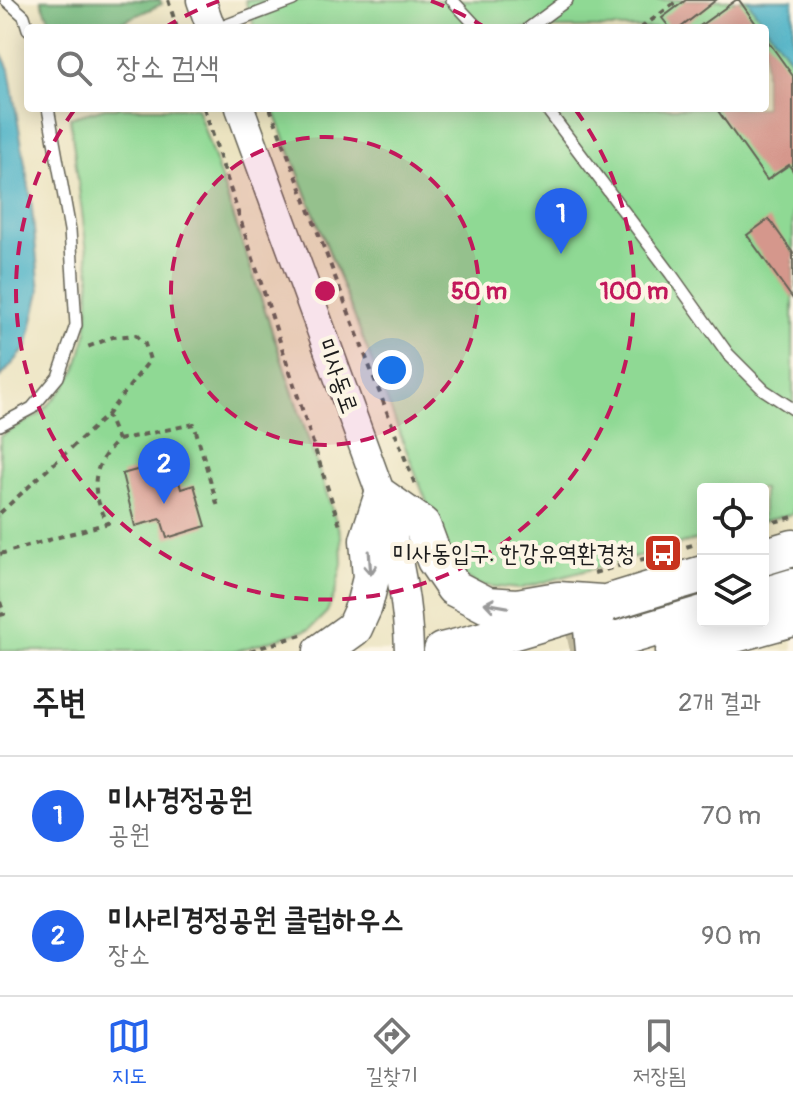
<!DOCTYPE html>
<html lang="ko">
<meta charset="utf-8">
<style>
:root{--surface:#fff;--page:#f2f2f2;--text:#222;--muted:#767676;--line:#e0e0e0;--accent:#2563eb}
body{margin:0;font-family:Pangolin,"Poor Story",sans-serif;background:var(--page);color:var(--text)}
.controls{position:absolute;right:24px;bottom:24px;display:grid;overflow:hidden;border-radius:8px;box-shadow:0 4px 20px #0003}
.controls button{width:72px;height:72px;display:grid;place-items:center;padding:0;border:0;border-bottom:2px solid var(--line);background:var(--surface);color:var(--text);font:40px sans-serif}
.you{position:absolute;left:392px;top:370px;width:28px;height:28px;margin:-20px;border:6px solid #fff;border-radius:50%;background:#1a73e8;box-shadow:0 0 0 12px #1a73e833}
.badge{display:grid;place-items:center;width:52px;height:52px;border-radius:50%;background:var(--accent);color:#fff;font-size:26px;font-weight:700}
.pin{position:absolute;translate:-50% -66px;filter:drop-shadow(0 2px 4px #0008)}
.pin::after{content:'';position:absolute;top:42px;width:28px;height:24px;background:inherit;clip-path:polygon(0 0,100% 0,50% 100%)}
.list{margin:0;padding:0;list-style:none}
h2{display:flex;justify-content:space-between;align-items:center;height:104px;margin:0;padding:0 32px;font-size:34px}
h2 small{font-size:26px;font-weight:400;color:var(--muted)}
.list li{display:grid;grid-template-columns:52px 1fr auto;gap:24px;align-items:center;box-sizing:border-box;height:120px;padding:0 32px;border-top:2px solid var(--line)}
.list b{display:block;font-size:30px;white-space:nowrap}
.list p{margin:0;font-size:26px;white-space:nowrap;color:var(--muted)}
.list em{font-size:26px;font-style:normal;color:var(--muted)}
.icon{flex:none;width:44px;height:44px;fill:none;stroke:currentColor;stroke-width:2;stroke-linecap:round;stroke-linejoin:round}
.map{position:relative;flex:none;width:793px;height:651px;overflow:hidden}
.search{position:absolute;background:var(--surface);box-shadow:0 4px 20px #0003;left:24px;right:24px;top:24px;height:88px;display:flex;align-items:center;gap:20px;box-sizing:border-box;padding:0 28px;border-radius:8px;color:var(--muted);font-size:30px}
.sheet{height:344px;background:var(--surface)}
nav{display:flex;justify-content:space-around;align-items:center;box-sizing:border-box;height:112px;border-top:2px solid var(--line);background:var(--surface);font-size:22px;color:var(--muted)}
nav a{display:grid;justify-items:center;gap:4px}
nav .on{color:var(--accent)}
.map>svg:first-child{display:block}
</style>
<div class="map">
<svg width="793" height="651" viewBox="0 0 793 651">
<rect width="100%" height="100%" fill="#fcf5e5"/>
<filter id="ink" filterUnits="userSpaceOnUse"><feTurbulence type="fractalNoise" baseFrequency=".0125" numOctaves="2"/><feDisplacementMap in="SourceGraphic" scale="16" xChannelSelector="R" yChannelSelector="G"/><feConvolveMatrix kernelMatrix="1 2 1 2 8 2 1 2 1" color-interpolation-filters="sRGB"/></filter>
<filter id="wash" filterUnits="userSpaceOnUse"><feTurbulence type="fractalNoise" baseFrequency=".006" numOctaves="4" result="noise"/><feDisplacementMap in="SourceGraphic" scale="32" xChannelSelector="R" yChannelSelector="G"/><feGaussianBlur stdDeviation="1.8" result="paint"/><feColorMatrix in="noise" values="0 0 0 0 0 0 0 0 0 0 0 0 0 0 0 0 0 1.4 0 .05"/><feComposite in="paint" operator="in"/></filter>
<g filter="url(#wash)">
<rect width="100%" height="100%" fill="#ebe3c0"/>
<!-- green -->
<path fill="#8fd994" stroke="#567a58" stroke-width="2" d="M245,0H793V514L763,521V489H703V538L519,589L478,585L452,567L273,108H765V28H255Z
M105,108H197L341,536L342,564L335,593L327,612L310,629L236,651H0V436L40,414L63,389L76,370L87,332L90,275L70,118Z"/>
<!-- forest -->
<path fill="#73b97e" stroke="#486a4d" stroke-width="2" d="M41,0H160L162,4L108,28H53Z"/>
<!-- water -->
<path fill="#48b1c6" stroke="#326671" stroke-width="2" d="M747,0H793V63Z
M0,50L9,69L31,199L40,291L27,347L0,378Z"/>
<g id="blocks">
<!-- building -->
<path fill="#d5978c" d="M686,0H716L680,28H670L662,18Z
M736,0H739L759,28H697Z
M765,37L793,76V171L789,165L767,180L716,108H765Z
M769,219L793,253V299L747,235Z
M173,460L181,489L194,485L206,526L167,538L161,519L135,526L122,474Z"/>
</g>
</g>
<g filter="url(#ink)">
<use href="#blocks" fill-opacity="0" stroke="#646255" stroke-width="2"/>
<g fill="none" stroke-linecap="round" stroke-linejoin="round">
<!-- primary-tunnel -->
<path stroke="#c2bb9f" stroke-width="36" stroke-dasharray="36 18" stroke-linecap="butt" d="M570,651L609,642"/>
<!-- service casing -->
<g stroke="#646255" stroke-width="14">
<path id="service" d="M6,0L24,16L28,29
M452,0L478,28
M219,28L293,0
M529,28L567,0
M546,108L671,274L728,354L764,390L793,409
M0,425L32,408L58,377L76,325L70,230L48,108"/>
</g>
<!-- tertiary casing -->
<g stroke="#646255" stroke-width="31">
<path id="tertiary" d="M201,0L211,28
M240,108L382,497C397,548 408,598 409,651"/>
</g>
<!-- primary casing -->
<g stroke="#646255" stroke-width="39">
<path id="primary" d="M763,557L793,548
M763,596L793,587
M609,642L703,614
M322,651L354,628L364,606L371,578L368,540L382,497L422,525L435,560L454,588L487,605L517,607L558,600L601,603L592,629L594,651
M442,651C530,629 616,599 703,574
M674,651L793,618"/>
</g>
<!-- path -->
<path stroke="#646255" stroke-width="4" stroke-dasharray="6 6" stroke-linecap="butt" d="M168,0L177,28
M641,28L679,0
M204,108L341,529
M270,108L416,487
M118,440L194,424L218,507
M0,513L107,415L150,360L145,344L136,335L113,337L85,348
M763,525L793,517
M0,554L108,523C90,491 90,467 118,440L107,415
M594,573L703,542
M0,602L4,614L0,615
M250,651L301,635"/>
<!-- service -->
<use href="#service" stroke="#fff" stroke-width="11"/>
<!-- tertiary -->
<use href="#tertiary" stroke="#fff" stroke-width="28"/>
<!-- primary -->
<use href="#primary" stroke="#fff" stroke-width="36"/>
</g>
<!-- one-way arrows -->
<defs><path id="oneway-shaft" d="M-6 0H5M1.5-3L5.5 0L1.5 3" fill="none" stroke-width="1.6" stroke-linecap="round" stroke-linejoin="round" transform="scale(2)"/></defs>
<g stroke="#999">
<use href="#oneway-shaft" transform="translate(370 563) rotate(86)"/>
<use href="#oneway-shaft" transform="translate(496 605) rotate(-170)"/>
</g>
</g>
<!-- distance rings -->
<circle cx="325" cy="291" r="154" fill="#c2185b" fill-opacity=".12"/>
<g fill="none" stroke="#c2185b" stroke-width="4" stroke-dasharray="14 10">
<circle cx="325" cy="291" r="154"/>
<path d="M164 28A309 309 0 0 1 219 1M431 1A309 309 0 0 1 486 28M575 109A309 309 0 1 1 75 109"/>
</g>
<!-- icons -->
<defs>
<g id="bus-square" transform="scale(2)"><rect x="-9" y="-9" width="18" height="18" rx="4" fill="#c8321e" stroke="#fcf5e5"/><path d="M-5-6H5V4H4V6H2V4H-2V6H-4V4H-5ZM-3.5-4V0h7V-4ZM-3.5 1.2v1.5H-2V1.2ZM2 1.2v1.5H3.5V1.2Z" fill="#fff"/></g>
</defs>
<g fill-rule="evenodd">
<use href="#bus-square" x="663" y="553"/>
</g>
<g text-anchor="middle" stroke-width="8" stroke-linejoin="round" paint-order="stroke">
<!-- street labels -->
<g font-size="24" fill="#1c1c1c" stroke="#fcf5e5">
<text transform="translate(338 376) rotate(70)" y="8">미사동로</text>
</g>
<!-- poi labels -->
<g font-size="24" fill="#1c1c1c" stroke="#fcf5e5" text-anchor="end">
<text x="635" y="561">미사동입구. 한강유역환경청</text>
</g>
</g>
<circle cx="325" cy="291" r="12" fill="#c2185b" stroke="#fcf5e5" stroke-width="4"/>
<g font-size="24" text-anchor="middle" font-weight="bold" fill="#c2185b" stroke="#fcf5e5" stroke-width="8" stroke-linejoin="round" paint-order="stroke">
<text x="479" y="299">50 m</text>
<text x="634" y="299">100 m</text>
</g>
</svg>
<div class="controls">
<button><svg class="icon" aria-label="locate" viewBox="0 0 24 24"><circle cx="12" cy="12" r="6"/><path d="M12 2v4M12 18v4M2 12h4M18 12h4"/></svg></button>
<button><svg class="icon" aria-label="layers" viewBox="0 0 24 24"><path d="M12 4l9 5-9 5-9-5zM3 14l9 5 9-5"/></svg></button>
</div>
<div class="you"></div>
<div class="pin badge" style="left:561px;top:254px">1</div>
<div class="pin badge" style="left:164px;top:504px">2</div>
<div class="search"><svg class="icon" aria-label="search" viewBox="0 0 24 24"><circle cx="10" cy="10" r="6"/><path d="M15 15l6 6"/></svg>장소 검색</div>
</div>
<section class="sheet">
<h2>주변<small>2개 결과</small></h2>
<ul class="list">
<li><span class="badge">1</span><div><b>미사경정공원</b><p>공원</p></div><em>70 m</em></li>
<li><span class="badge">2</span><div><b>미사리경정공원 클럽하우스</b><p>장소</p></div><em>90 m</em></li>
</ul>
</section>
<nav>
<a class="on"><svg class="icon" aria-label="map" viewBox="0 0 24 24"><path d="M3 6l6-2 6 2 6-2v14l-6 2-6-2-6 2zM9 4v14M15 6v14"/></svg>지도</a>
<a><svg class="icon" aria-label="directions" viewBox="0 0 24 24"><path d="M12 3l9 9-9 9-9-9zM9 14v-3h6M13 9l2 2-2 2"/></svg>길찾기</a>
<a><svg class="icon" aria-label="saved" viewBox="0 0 24 24"><path d="M7 4h10v16l-5-4-5 4z"/></svg>저장됨</a>
</nav>
